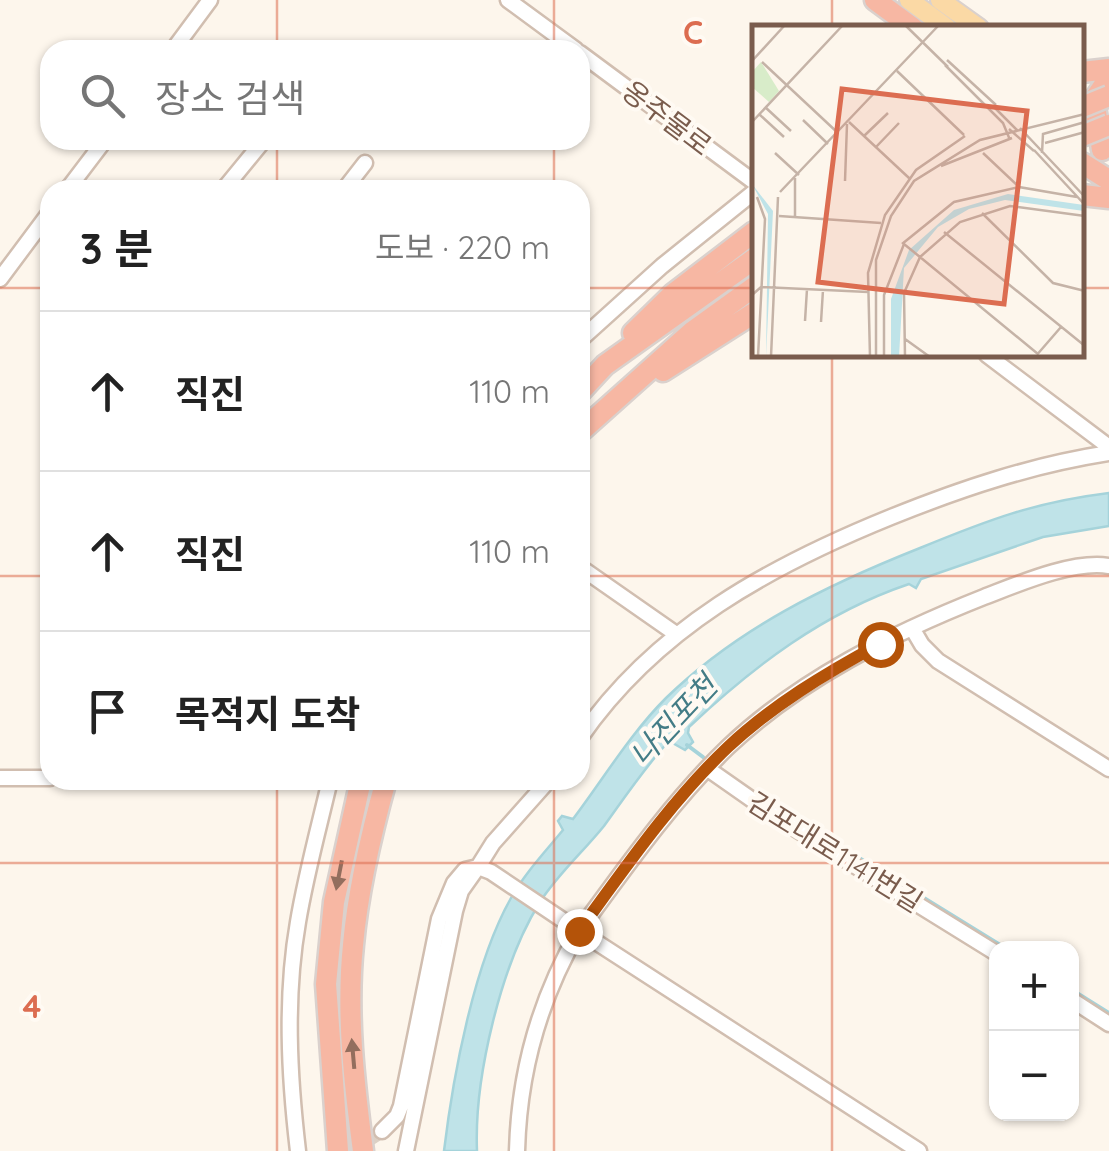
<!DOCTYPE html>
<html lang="ko">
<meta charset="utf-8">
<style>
:root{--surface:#fff;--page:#f6f6f6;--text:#222;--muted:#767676;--line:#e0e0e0}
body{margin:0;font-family:Quicksand,"Noto Sans KR",sans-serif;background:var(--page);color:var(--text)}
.controls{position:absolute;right:30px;bottom:30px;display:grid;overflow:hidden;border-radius:20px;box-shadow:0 2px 8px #0004}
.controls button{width:90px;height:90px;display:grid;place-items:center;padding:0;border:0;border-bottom:2px solid var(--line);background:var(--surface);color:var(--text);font:50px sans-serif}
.stop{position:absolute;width:30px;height:30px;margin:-22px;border:8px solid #b45309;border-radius:50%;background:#fff}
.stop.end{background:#b45309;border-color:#fff;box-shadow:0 2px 10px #0008}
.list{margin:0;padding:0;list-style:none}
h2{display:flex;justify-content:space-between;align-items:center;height:130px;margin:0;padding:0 40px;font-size:42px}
h2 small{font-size:32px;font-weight:400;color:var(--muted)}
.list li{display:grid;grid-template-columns:65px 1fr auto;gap:30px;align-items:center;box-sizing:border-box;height:160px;padding:0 40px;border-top:2px solid var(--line)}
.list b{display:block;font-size:38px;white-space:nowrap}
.list em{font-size:32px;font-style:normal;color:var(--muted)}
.icon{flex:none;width:55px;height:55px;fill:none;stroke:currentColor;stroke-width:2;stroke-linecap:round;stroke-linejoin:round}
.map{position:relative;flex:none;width:1109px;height:1151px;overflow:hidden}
.search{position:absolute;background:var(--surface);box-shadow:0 2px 8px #0004;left:40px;top:40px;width:550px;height:110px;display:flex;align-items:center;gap:25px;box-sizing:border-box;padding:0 35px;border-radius:30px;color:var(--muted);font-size:38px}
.panel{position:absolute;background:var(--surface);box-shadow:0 2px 8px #0004;left:40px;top:180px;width:550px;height:610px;border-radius:30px}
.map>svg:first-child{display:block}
</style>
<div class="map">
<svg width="1109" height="1151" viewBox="0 0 1109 1151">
<rect width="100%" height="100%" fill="#fdf6ec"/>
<!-- water -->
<path fill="#bfe3e8" stroke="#a5d3da" stroke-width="2.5" d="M1109,493V526L1043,537L921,579L916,588L909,584C823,613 754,666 689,727L688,733L693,742L685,750L669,741C645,767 625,797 604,826C583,852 558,874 540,902C501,964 474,1078 477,1151H444C453,1076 474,963 511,898C525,873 545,852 563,830L558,821L562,816L573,819C604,778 630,734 666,698C738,628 827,585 920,548C988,520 1035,502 1109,493Z"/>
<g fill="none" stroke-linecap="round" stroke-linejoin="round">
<!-- stream -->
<path stroke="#a5d3da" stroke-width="4" d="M687,745L703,757
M765,800L1005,948
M1072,990L1109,1013"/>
<!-- minor-tunnel -->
<path stroke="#dcd0c4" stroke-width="14" stroke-dasharray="14 7" stroke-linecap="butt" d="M351,1151L382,1131"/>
<!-- minor casing -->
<g stroke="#d1beb0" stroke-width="19">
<path id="minor" d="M508,0L576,50
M173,50L210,0
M580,53L754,182
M67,190L105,140
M223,190L264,140
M344,190L365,163
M0,279L50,212
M580,340L662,266L754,192
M987,355L1109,447
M580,567L676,634
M912,628L922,645L938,661L1109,769
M580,738C656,628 770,566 891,517C963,488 1032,465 1109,453
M708,769L778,818L996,953
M0,778H50
M1072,1000L1109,1024
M382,1131L397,1116L401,1106L439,919L454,883L465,870L478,867L493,843L549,780
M298,1151C289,1075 285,997 298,922C306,874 319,827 330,780
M406,1151L455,911L461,891L478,867L491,872L579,931C625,868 672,801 728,747C800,679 893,633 984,597C1018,584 1073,560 1109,566
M517,1151C519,1073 540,998 579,931L919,1151"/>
</g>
<!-- major casing -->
<g stroke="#dad1cd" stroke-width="22">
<path id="major" d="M909,0L947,28
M940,0L979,28"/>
</g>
<!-- highway casing -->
<g stroke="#dad1cd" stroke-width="25">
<path id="highway" d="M875,0L913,28
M1082,72L1109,69
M1102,150L1094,100L1109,78
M1082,163L1109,180
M1082,195L1109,198
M633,333L673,294L754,232
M663,371L754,313
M580,392L605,365L754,259
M580,432L693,331L754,287
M338,1151L326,984L334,902L361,780
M363,1151C354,1083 346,1013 353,945C358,889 371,834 386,780"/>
</g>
<!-- minor -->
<use href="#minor" stroke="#fff" stroke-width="14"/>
<!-- major -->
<use href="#major" stroke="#fbd9a5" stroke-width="18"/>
<!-- highway -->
<use href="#highway" stroke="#f7b7a3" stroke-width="20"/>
<!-- highway-bridge casing -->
<g stroke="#dad1cd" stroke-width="25" stroke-linecap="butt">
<path id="highway-bridge" d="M1082,107L1109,96
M1082,136L1109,125"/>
</g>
<!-- highway-bridge -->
<use href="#highway-bridge" stroke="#f7b7a3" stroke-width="20"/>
</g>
<!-- one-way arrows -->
<defs><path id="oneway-solid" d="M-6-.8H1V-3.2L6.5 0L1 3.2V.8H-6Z" transform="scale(2.5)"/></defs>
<g fill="#936e5e">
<use href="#oneway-solid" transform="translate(339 875) rotate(101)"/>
<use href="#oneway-solid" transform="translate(353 1054) rotate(-95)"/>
</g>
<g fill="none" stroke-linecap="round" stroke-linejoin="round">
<!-- route -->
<path stroke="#b45309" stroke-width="12" d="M579,931C625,868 671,801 728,747C773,705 826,673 880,644"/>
</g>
<!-- grid -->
<path fill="none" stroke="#dc6d51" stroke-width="2.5" stroke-opacity="0.55" d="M277,0V50M554,0V50M832,0V28M277,140V190M554,140V190M0,288H50M580,288H754M1082,288H1109M832,355V1151M0,576H50M580,576H1109M277,780V1151M554,780V1151M0,863H1109"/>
<g text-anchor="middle" stroke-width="8" stroke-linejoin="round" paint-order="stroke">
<!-- street labels -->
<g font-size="28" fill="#7a5c4d" stroke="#fffaf3">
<text transform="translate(667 118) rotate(37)" y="10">옹주물로</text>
<text transform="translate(835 852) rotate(32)" y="10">김포대로1141번길</text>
</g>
<!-- water labels -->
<g font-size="30" font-style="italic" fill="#437c86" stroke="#fffaf3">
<text transform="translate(674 721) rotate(-47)" y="10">나진포천</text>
</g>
</g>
<!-- overview -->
<g transform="translate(752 25)">
<rect width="332" height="332" fill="#fdf6ec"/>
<path d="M9,37L27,66L17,77L0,62V47Z" fill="#d8ecc9"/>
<path d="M0,159L21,186L14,332L16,189ZM256,169L332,180V186L253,175L217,184L186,202L152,243L147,332H139V274L157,225L202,185Z" fill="#bfe3e8"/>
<path fill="none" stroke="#c5b3a7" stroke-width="2.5" d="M153,0L196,42M195,35L244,80M0,36L33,0M10,37L86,108M193,40L251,98L258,115M145,46L212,110M241,81L266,106M13,82L39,106M7,89L32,112M51,95L76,119M0,97L91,0M97,97L157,153M268,103L333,172M257,104L282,126M112,111L136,88M293,118L333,107M124,122L147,98M282,125L333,180M23,128L47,150M231,128L267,162L325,172M290,128L291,109L333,97M189,141L260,113M43,153V192M93,156L95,99M28,167L187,0M5,172L13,194L6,332M230,188L301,258L333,266M27,191L129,198M192,207L333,321M150,219L202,177L267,162M0,270L9,262L116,267M53,296L55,264M69,297L71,265M153,314L178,332M19,332L26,172M118,332L116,248L133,190L164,145L213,111M124,332V235L139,191L162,156L228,115L333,89M132,332V270L152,219L168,232L208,197L258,181L333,191M153,332L152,268L168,232L286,329M283,332L309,302"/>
<path fill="#dc6d51" fill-opacity="0.15" stroke="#dc6d51" stroke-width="5" d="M90,64L275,86L252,279L66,257Z"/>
<rect width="332" height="332" fill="none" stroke="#7a5c4d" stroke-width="5"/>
</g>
<g font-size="32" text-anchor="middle" font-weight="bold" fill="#dc6d51" stroke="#fffaf3" stroke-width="8" stroke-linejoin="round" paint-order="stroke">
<text x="693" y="44">C</text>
<text x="32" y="1018">4</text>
</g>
</svg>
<div class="controls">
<button>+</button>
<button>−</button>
</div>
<div class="stop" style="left:880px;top:644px"></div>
<div class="stop end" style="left:579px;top:931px"></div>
<div class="search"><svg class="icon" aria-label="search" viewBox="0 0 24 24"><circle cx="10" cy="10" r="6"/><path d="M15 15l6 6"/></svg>장소 검색</div>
<section class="panel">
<h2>3 분<small>도보 · 220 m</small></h2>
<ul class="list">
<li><svg class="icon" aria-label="ahead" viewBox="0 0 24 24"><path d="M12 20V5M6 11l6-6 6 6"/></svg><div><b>직진</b></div><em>110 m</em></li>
<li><svg class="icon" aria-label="ahead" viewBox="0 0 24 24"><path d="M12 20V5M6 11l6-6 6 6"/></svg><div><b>직진</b></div><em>110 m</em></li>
<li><svg class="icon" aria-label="arrive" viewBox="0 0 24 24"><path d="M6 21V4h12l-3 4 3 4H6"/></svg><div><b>목적지 도착</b></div></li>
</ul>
</section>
</div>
